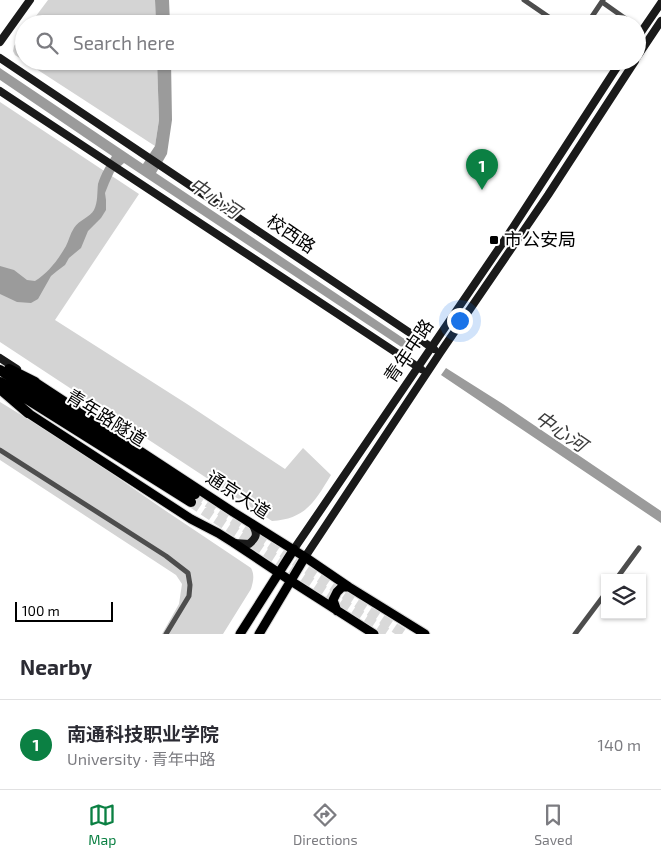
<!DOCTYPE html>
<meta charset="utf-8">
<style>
:root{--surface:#fff;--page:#f2f2f3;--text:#2b2b33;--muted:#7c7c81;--line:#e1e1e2;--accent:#0b8043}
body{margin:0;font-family:"Exo 2","Noto Sans SC",sans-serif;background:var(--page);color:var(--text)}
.controls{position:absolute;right:15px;bottom:15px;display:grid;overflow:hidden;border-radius:0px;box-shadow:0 1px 4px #0004}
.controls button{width:45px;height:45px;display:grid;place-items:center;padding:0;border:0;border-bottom:1px solid var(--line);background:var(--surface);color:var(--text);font:25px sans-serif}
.scale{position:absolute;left:15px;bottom:12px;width:98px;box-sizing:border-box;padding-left:5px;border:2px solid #000;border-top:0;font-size:14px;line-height:18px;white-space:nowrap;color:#000;-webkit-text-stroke:4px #fff;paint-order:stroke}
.you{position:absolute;left:459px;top:320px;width:18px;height:18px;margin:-12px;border:4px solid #fff;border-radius:50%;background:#1a73e8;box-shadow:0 0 0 8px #1a73e833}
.badge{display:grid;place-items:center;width:32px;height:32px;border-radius:50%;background:var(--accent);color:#fff;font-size:16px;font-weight:700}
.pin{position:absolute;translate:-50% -41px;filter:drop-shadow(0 1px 2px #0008)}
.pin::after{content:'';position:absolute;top:26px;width:18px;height:15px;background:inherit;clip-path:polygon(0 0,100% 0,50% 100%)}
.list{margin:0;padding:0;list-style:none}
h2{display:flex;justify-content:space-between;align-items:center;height:65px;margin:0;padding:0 20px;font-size:21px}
h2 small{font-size:16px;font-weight:400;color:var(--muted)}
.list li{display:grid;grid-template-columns:32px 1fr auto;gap:15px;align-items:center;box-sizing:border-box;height:90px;padding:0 20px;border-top:1px solid var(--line)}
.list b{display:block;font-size:19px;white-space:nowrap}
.list p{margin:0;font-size:16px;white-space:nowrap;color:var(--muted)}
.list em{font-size:16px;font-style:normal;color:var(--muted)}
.icon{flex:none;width:28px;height:28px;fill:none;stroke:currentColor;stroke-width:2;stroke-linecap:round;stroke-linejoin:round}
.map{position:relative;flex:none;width:661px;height:634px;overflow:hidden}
.search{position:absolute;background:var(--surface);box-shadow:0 1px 4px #0004;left:15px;right:15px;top:15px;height:55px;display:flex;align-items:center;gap:12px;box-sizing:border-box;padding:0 18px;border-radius:28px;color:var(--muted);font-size:19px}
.sheet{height:155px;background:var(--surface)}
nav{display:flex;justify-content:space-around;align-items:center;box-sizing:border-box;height:70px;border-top:1px solid var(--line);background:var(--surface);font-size:14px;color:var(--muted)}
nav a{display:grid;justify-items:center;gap:2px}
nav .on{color:var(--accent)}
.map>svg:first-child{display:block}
</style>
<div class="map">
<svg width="661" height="634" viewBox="0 0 661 634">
<rect width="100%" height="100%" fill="#fff"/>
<!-- green -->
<path fill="#d4d4d4" d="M48,0H155L156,24H30Z
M24,33V61L15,55L13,51L14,46Z
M24,61H157L159,120L155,146Z
M0,102L139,194L55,320L187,404L285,469L303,448L331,475C315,501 306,519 272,521L0,342Z
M0,402L72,446L163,509L251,568C255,575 253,582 251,589L223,634H162L179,604L182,584L176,575L0,460Z"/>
<!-- water -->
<path fill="#9b9b9b" d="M155,0H169L170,24H156Z
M157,61H171L172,120L167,154L156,173L406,340L413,345L409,352L124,163L114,172L109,183L105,193L106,200V210L101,218L88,231L81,248L69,258L65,265L57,271L51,276L38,299L31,303L17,302L0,294V266L14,270L27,280L35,281C48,273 58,260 66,246C69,240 70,234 74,228C79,220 90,217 94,210C98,202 97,193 98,184C101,174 107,164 112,156L0,80V68L143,164L155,146L159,120Z
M446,368L503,404L661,511V523L441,375Z"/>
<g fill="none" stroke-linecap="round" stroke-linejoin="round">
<!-- highway-tunnel -->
<path stroke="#d9d9d9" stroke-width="10" stroke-dasharray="10 5" stroke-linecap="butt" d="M195,494L404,634
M191,502L389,634"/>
<!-- primary casing -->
<g stroke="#dbdbdb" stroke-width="11">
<path id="primary" d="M35,382L233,512L305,557L349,587L425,634
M28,413L191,519L218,533L234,543L291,581L374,634
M337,611L333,600L337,592L342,587H349
M240,634L294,549
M259,634L305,557"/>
</g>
<!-- highway casing -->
<g stroke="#dbdbdb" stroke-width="12">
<path id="highway" d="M9,369L35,382
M0,370L195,494
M0,382L191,502
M0,389L28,413"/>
</g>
<!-- street -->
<path stroke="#4d4d4d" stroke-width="5" d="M524,0L559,24
M602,2L633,24
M587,24L603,0
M0,450L166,556L188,573L190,585L189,596L166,634
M617,578L639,548
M575,634L605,594"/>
<!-- secondary -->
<path stroke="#1a1a1a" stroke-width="8" d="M637,38L661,3
M0,42L30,0
M637,57L661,21
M0,58L434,349
M0,91L421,369
M0,358L17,369
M234,543L249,544C257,537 258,534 252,524
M294,549L508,235L621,61
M305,557L440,353L548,195L635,61"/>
<!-- primary -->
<use href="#primary" stroke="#000" stroke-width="9"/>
<!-- highway -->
<use href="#highway" stroke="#000" stroke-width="10"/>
</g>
<!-- markers -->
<rect fill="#000" stroke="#fff" stroke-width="2" x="489" y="235" width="10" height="10" rx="2.5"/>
<g text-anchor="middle" stroke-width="4" stroke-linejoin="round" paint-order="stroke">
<!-- street labels -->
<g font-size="18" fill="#000" stroke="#fff">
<text transform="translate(291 234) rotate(34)" y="6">校西路</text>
<text transform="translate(409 351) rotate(-56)" y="6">青年中路</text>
<text transform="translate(106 418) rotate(32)" y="6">青年路隧道</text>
<text transform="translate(238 495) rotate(33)" y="6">通京大道</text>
</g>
<!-- poi labels -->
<g font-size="18" fill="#000" stroke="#fff" text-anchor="start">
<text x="504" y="246">市公安局</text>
</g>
<!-- water labels -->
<g font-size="19" font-style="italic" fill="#3c3c3c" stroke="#fff">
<text transform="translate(215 198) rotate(34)" y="7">中心河</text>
<text transform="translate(561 431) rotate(34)" y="7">中心河</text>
</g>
</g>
</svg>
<div class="controls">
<button><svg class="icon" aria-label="layers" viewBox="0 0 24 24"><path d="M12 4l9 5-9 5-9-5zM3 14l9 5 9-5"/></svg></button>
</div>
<div class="scale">100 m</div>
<div class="you"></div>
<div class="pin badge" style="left:482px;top:190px">1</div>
<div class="search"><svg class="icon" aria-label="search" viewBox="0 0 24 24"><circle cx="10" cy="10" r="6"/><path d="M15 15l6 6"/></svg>Search here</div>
</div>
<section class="sheet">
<h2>Nearby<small></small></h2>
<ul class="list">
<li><span class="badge">1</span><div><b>南通科技职业学院</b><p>University · 青年中路</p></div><em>140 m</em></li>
</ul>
</section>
<nav>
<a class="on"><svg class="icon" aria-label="map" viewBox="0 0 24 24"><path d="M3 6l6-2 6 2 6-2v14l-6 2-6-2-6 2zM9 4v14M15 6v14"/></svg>Map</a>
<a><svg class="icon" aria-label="directions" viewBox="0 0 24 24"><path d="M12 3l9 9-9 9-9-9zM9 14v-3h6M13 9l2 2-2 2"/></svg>Directions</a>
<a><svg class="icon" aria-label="saved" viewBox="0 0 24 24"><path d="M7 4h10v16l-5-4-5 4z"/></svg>Saved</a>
</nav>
